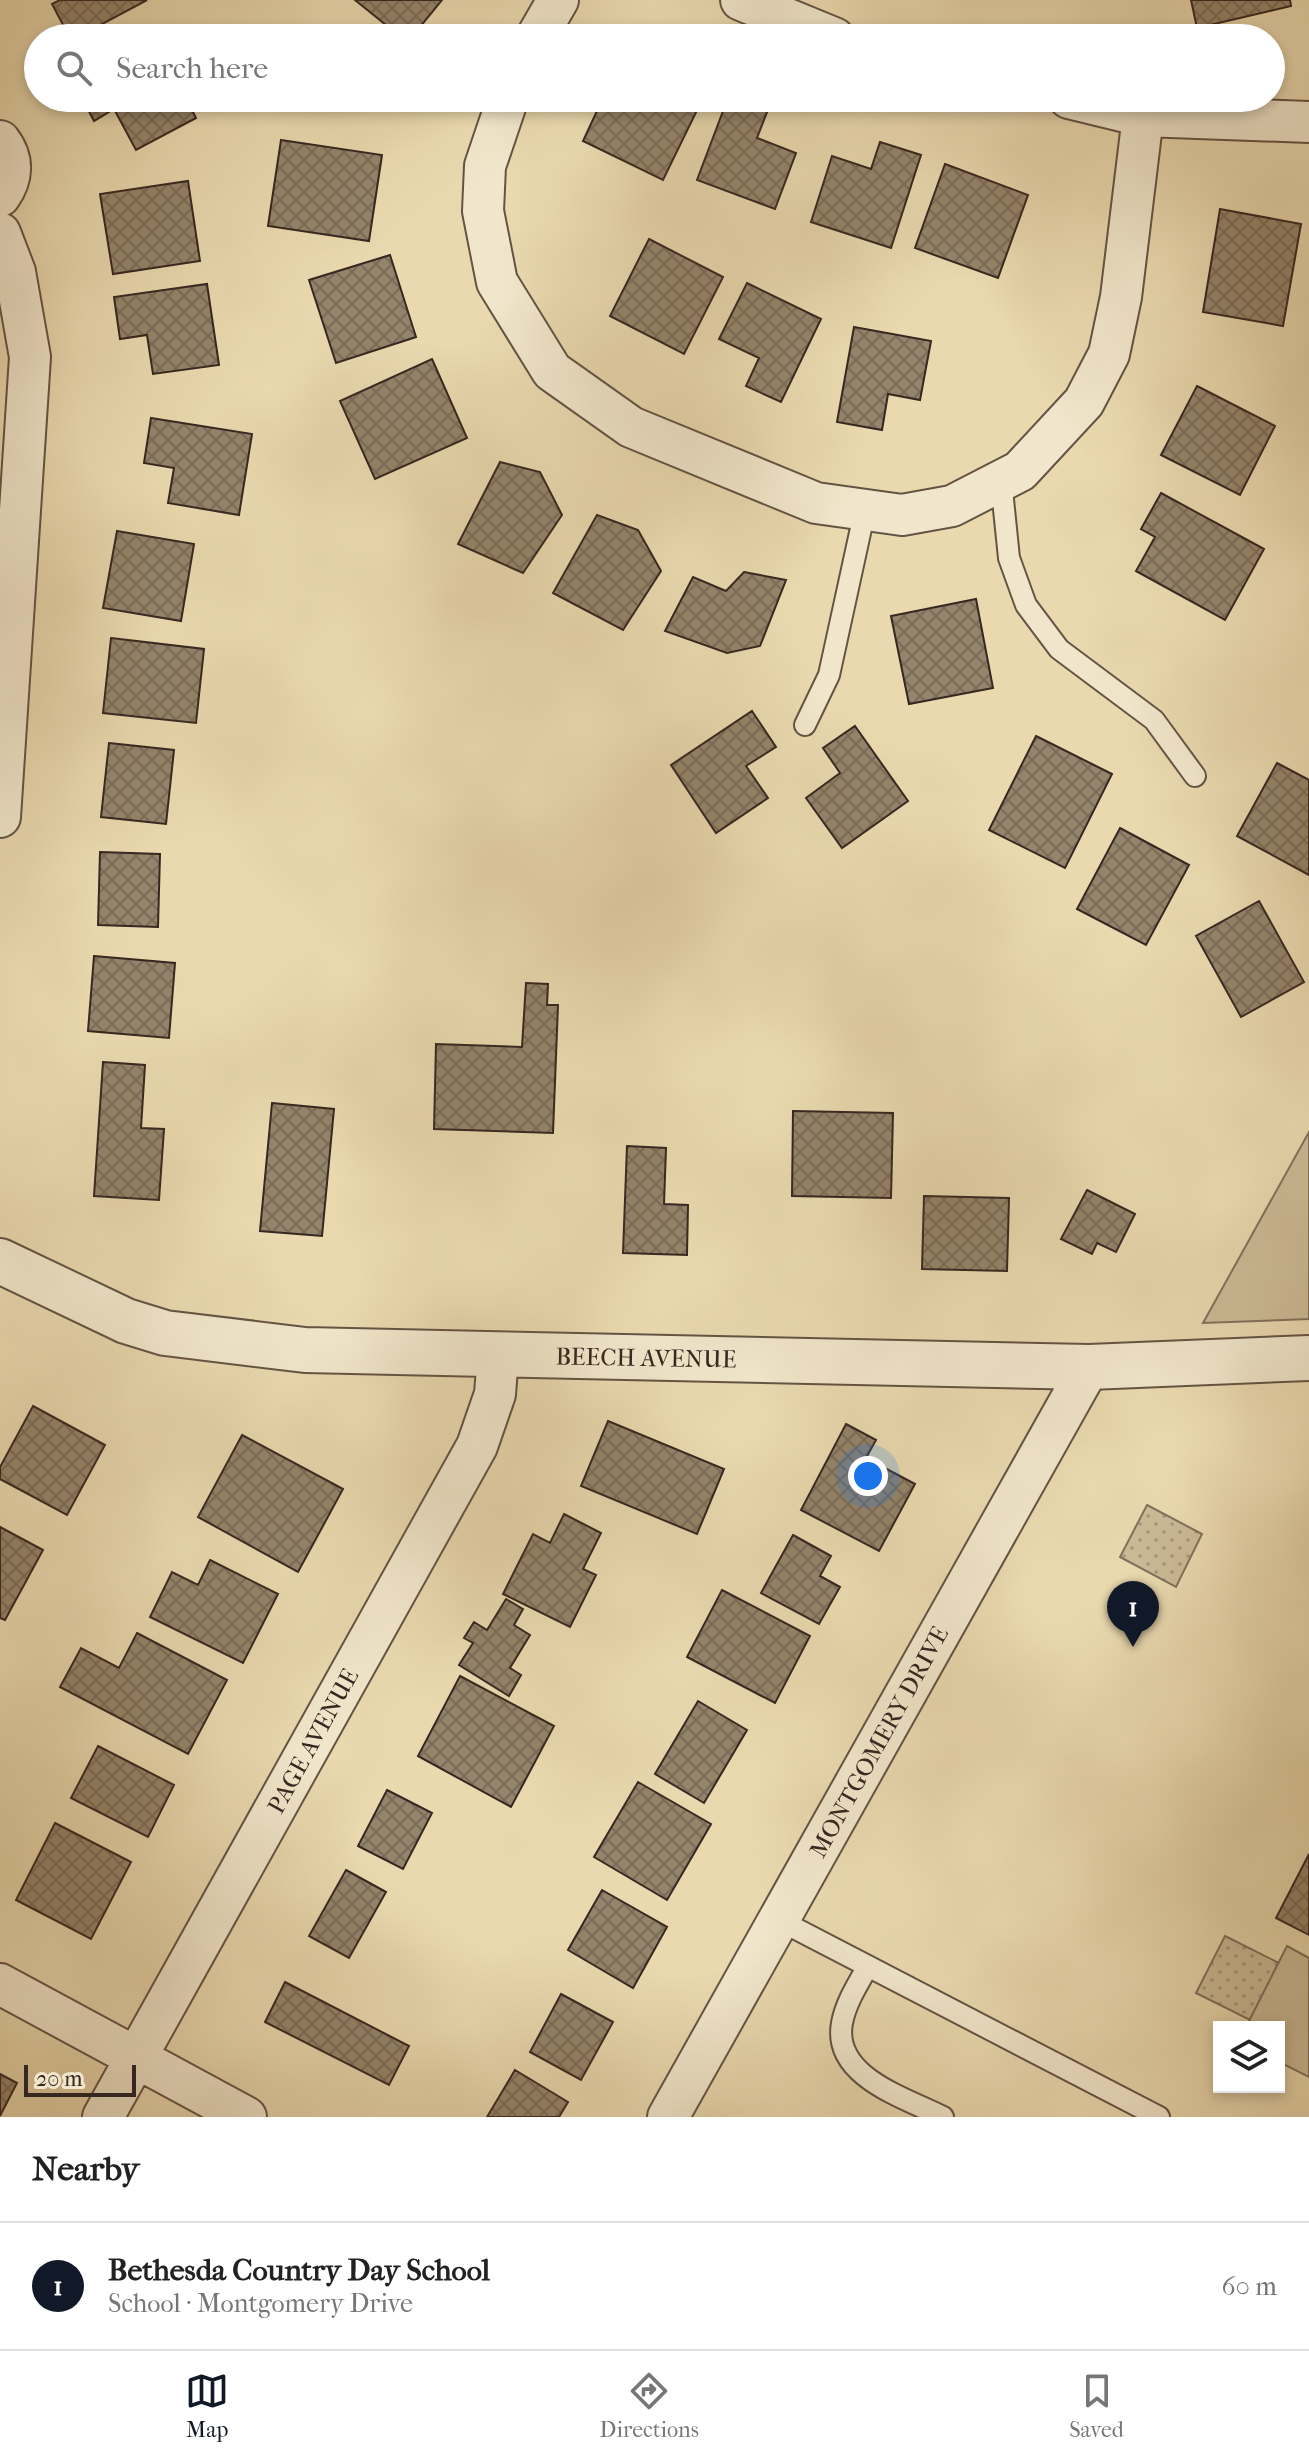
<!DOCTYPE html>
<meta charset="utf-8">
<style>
:root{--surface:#fff;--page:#f6f6f6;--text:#222;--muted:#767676;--line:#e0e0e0;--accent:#111827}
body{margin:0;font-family:"IM FELL French Canon",serif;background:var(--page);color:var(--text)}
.controls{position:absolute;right:24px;bottom:24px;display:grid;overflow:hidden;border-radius:0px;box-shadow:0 4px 12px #0003}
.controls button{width:72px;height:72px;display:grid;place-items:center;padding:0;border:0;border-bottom:2px solid var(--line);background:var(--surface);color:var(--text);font:40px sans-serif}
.scale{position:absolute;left:24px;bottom:20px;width:112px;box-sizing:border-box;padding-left:8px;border:4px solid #372721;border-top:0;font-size:22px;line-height:28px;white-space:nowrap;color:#372721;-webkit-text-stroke:6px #f1e6cb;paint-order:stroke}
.you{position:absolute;left:868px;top:1476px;width:28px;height:28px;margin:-20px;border:6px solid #fff;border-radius:50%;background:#1a73e8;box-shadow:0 0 0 12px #1a73e833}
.badge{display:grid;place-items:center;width:52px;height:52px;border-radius:50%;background:var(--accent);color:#fff;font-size:26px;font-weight:700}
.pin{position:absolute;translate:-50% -66px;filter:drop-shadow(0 2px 4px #0008)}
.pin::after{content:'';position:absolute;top:42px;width:28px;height:24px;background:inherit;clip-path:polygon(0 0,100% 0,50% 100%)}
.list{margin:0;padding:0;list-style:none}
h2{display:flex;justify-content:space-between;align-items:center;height:104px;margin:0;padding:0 32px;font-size:34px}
h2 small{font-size:26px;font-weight:400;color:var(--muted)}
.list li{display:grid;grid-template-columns:52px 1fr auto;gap:24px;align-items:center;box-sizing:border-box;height:128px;padding:0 32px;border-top:2px solid var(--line)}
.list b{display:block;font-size:30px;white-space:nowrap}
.list p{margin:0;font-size:26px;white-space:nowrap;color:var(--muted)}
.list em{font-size:26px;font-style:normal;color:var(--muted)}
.icon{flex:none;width:44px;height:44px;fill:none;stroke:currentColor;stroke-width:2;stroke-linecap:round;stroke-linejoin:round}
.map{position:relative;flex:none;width:1309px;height:2117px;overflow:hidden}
.search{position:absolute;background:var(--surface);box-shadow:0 4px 12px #0003;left:24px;right:24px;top:24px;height:88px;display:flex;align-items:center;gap:20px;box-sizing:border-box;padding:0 28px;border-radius:44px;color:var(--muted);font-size:30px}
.sheet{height:232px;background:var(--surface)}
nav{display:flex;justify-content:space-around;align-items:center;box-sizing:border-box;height:112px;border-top:2px solid var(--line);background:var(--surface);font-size:22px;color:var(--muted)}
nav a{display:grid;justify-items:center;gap:4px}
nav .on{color:var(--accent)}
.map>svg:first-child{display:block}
</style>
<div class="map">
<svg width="1309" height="2117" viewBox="0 0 1309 2117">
<defs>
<pattern id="grass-dots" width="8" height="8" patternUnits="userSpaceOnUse" patternTransform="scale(2)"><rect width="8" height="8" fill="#ccbb97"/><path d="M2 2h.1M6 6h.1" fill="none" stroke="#a6987b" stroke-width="1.8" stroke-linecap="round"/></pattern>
<pattern id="building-cross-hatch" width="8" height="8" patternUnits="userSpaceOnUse" patternTransform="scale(2)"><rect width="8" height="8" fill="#94846b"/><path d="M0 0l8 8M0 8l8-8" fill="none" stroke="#7a6c58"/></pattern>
</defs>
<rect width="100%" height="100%" fill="#ead9af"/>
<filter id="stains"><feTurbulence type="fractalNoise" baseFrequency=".0025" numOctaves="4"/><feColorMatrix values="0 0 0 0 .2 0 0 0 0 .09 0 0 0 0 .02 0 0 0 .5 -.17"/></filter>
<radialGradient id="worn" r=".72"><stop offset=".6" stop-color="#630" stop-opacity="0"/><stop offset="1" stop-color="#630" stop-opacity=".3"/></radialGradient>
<!-- grass -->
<path fill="url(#grass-dots)" stroke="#82715c" stroke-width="2" d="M1147,1505L1202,1534L1176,1587L1120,1557Z
M1225,1936L1279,1963L1250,2020L1196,1993Z"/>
<!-- pitch -->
<path fill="#ccbb97" stroke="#82715c" stroke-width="2" d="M1309,1132V1319L1203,1323Z
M1287,1946L1309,1958V2077L1279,2062V2027H1246Z"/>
<!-- building -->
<path fill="url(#building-cross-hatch)" stroke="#372721" stroke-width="2" d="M60,0H147L76,38H70L52,4Z
M355,0H442L411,38H402Z
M1191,0H1290L1291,6L1197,28Z
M82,98H186L196,118L136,150L114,109L94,121Z
M603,98H703L663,180L583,141Z
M728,98H745L769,107L757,138L796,153L775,209L697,180Z
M281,140L382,155L369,241L268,226Z
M880,142L921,155L891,248L811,222L832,156L871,169Z
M945,164L1028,195L998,278L915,248Z
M188,181L200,261L113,274L100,194Z
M1220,209L1301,224L1283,326L1203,312Z
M649,239L723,277L684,354L610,316Z
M390,255L416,337L336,363L309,280Z
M747,283L821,319L781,402L746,386L759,358L719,339Z
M207,284L219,365L153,374L147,335L120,339L114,297Z
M854,327L931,341L920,400L888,394L882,430L837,422Z
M432,359L467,438L375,479L340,401Z
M1197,386L1275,426L1240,495L1161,455Z
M151,418L252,434L239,515L168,503L174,468L144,463Z
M500,462L540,472L562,515L523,573L458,544Z
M1161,493L1264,549L1225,620L1136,571L1155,537L1141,529Z
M597,515L638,530L661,571L623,630L553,593Z
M117,531L194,544L181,621L103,608Z
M744,572L786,580L760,646L727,653L665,631L693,577L726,591Z
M976,599L993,688L909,704L891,616Z
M111,638L204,649L196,723L103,713Z
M752,711L776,747L746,766L768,798L716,833L671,765Z
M855,726L908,801L842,848L806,798L840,773L823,748Z
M1036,736L1112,774L1065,868L989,830Z
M109,743L174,750L166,824L101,817Z
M1277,763L1309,780V875L1237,836Z
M1120,828L1189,865L1146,945L1077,909Z
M100,852L160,854L158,927L98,925Z
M1259,901L1304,982L1241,1017L1196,936Z
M94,956L175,963L169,1038L88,1031Z
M526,983L548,984L547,1005H558L553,1133L434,1129L436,1044L522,1047Z
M103,1062L145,1065L141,1128L164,1129L159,1200L94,1196Z
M272,1103L334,1109L322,1236L260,1231Z
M793,1111L893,1113L891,1198L792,1196Z
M627,1146L666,1148L664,1204L688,1205L687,1255L623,1253Z
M1087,1190L1135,1214L1116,1252L1097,1243L1092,1254L1061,1239Z
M924,1196L1009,1198L1007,1271L922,1269Z
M33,1406L105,1445L67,1515L0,1479V1467Z
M608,1421L724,1469L697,1534L581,1486Z
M846,1424L876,1440L866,1458L915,1484L879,1551L801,1510Z
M242,1435L343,1489L298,1572L198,1517Z
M564,1514L601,1533L583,1569L596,1575L570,1627L503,1594L533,1534L550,1543Z
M0,1527L43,1550L5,1620L0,1618Z
M793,1535L831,1556L820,1576L840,1587L819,1624L761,1593Z
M210,1560L278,1594L243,1663L150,1617L172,1572L198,1585Z
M722,1590L810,1636L775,1703L687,1657Z
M506,1599L523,1609L514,1625L530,1635L510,1668L521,1675L509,1696L459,1665L473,1643L464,1638L474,1622L487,1630Z
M137,1633L227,1680L188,1754L60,1687L81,1648L119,1668Z
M460,1676L554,1726L511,1807L418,1756Z
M698,1701L747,1730L704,1803L655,1774Z
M98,1746L174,1785L148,1837L71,1798Z
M638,1782L711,1824L667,1900L594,1857Z
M387,1790L432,1813L403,1869L358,1846Z
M55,1823L131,1862L91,1939L16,1900Z
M1309,1854V1935L1276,1918Z
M346,1870L386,1892L349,1958L309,1936Z
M602,1890L667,1927L633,1988L568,1950Z
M285,1982L409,2046L389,2085L265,2022Z
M561,1994L613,2022L581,2080L530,2052Z
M515,2070L568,2102L559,2117H487Z
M0,2074L17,2083L0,2116Z"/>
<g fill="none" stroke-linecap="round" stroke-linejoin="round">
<!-- service casing -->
<g stroke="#645444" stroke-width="24">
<path id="service" d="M1001,480L1009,558L1026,605L1059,649L1154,720L1195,776
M805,725L829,675L865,510
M779,1920L1159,2117
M868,1966C858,1984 846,2002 842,2023C832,2077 906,2098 943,2117"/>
</g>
<!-- minor casing -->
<g stroke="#645444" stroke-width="44">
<path id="minor" d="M741,0L834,38
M536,38L558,0
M508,98L485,166L483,211L497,282L552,371L631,427L816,503L902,515L952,506L1020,471L1084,402L1109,354L1121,297L1143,116
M1069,98L1143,116L1309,122
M0,141C14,159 13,178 0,196
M0,233L15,272L30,357L0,817
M0,1984L246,2117
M103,2117L477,1446L495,1394L498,1355
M668,2117L1089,1367"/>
</g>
<!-- tertiary casing -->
<g stroke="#645444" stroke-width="48">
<path id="tertiary" d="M0,1261L126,1321L165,1333L305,1350L1089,1367L1309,1358"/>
</g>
<!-- service -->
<use href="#service" stroke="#f1e6cb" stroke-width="20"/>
<!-- minor -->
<use href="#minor" stroke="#f1e6cb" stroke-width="40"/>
<!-- tertiary -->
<use href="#tertiary" stroke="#f1e6cb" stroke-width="44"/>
</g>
<g text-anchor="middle" stroke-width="6" stroke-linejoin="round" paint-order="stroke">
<!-- street labels -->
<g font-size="24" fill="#372721" stroke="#f1e6cb">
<text transform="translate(646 1358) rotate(1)" y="8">BEECH AVENUE</text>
<text transform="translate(313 1741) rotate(-61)" y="8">PAGE AVENUE</text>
<text transform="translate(879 1742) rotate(-61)" y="8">MONTGOMERY DRIVE</text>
</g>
</g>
<rect width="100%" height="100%" filter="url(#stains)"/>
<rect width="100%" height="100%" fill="url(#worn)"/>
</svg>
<div class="controls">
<button><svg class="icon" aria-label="layers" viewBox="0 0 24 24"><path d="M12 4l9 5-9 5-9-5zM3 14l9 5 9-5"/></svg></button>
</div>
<div class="scale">20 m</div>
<div class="you"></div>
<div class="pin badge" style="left:1133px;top:1647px">1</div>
<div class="search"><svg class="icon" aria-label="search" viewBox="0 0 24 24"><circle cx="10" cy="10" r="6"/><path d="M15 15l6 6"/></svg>Search here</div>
</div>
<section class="sheet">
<h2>Nearby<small></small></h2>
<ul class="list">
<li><span class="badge">1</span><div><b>Bethesda Country Day School</b><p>School · Montgomery Drive</p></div><em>60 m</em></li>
</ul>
</section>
<nav>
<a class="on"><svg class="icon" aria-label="map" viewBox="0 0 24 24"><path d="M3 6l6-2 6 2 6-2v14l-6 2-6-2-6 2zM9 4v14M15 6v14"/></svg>Map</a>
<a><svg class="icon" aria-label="directions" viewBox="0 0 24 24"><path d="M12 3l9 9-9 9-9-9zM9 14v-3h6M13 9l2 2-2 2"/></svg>Directions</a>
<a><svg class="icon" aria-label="saved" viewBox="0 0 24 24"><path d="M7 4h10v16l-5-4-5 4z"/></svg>Saved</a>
</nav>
